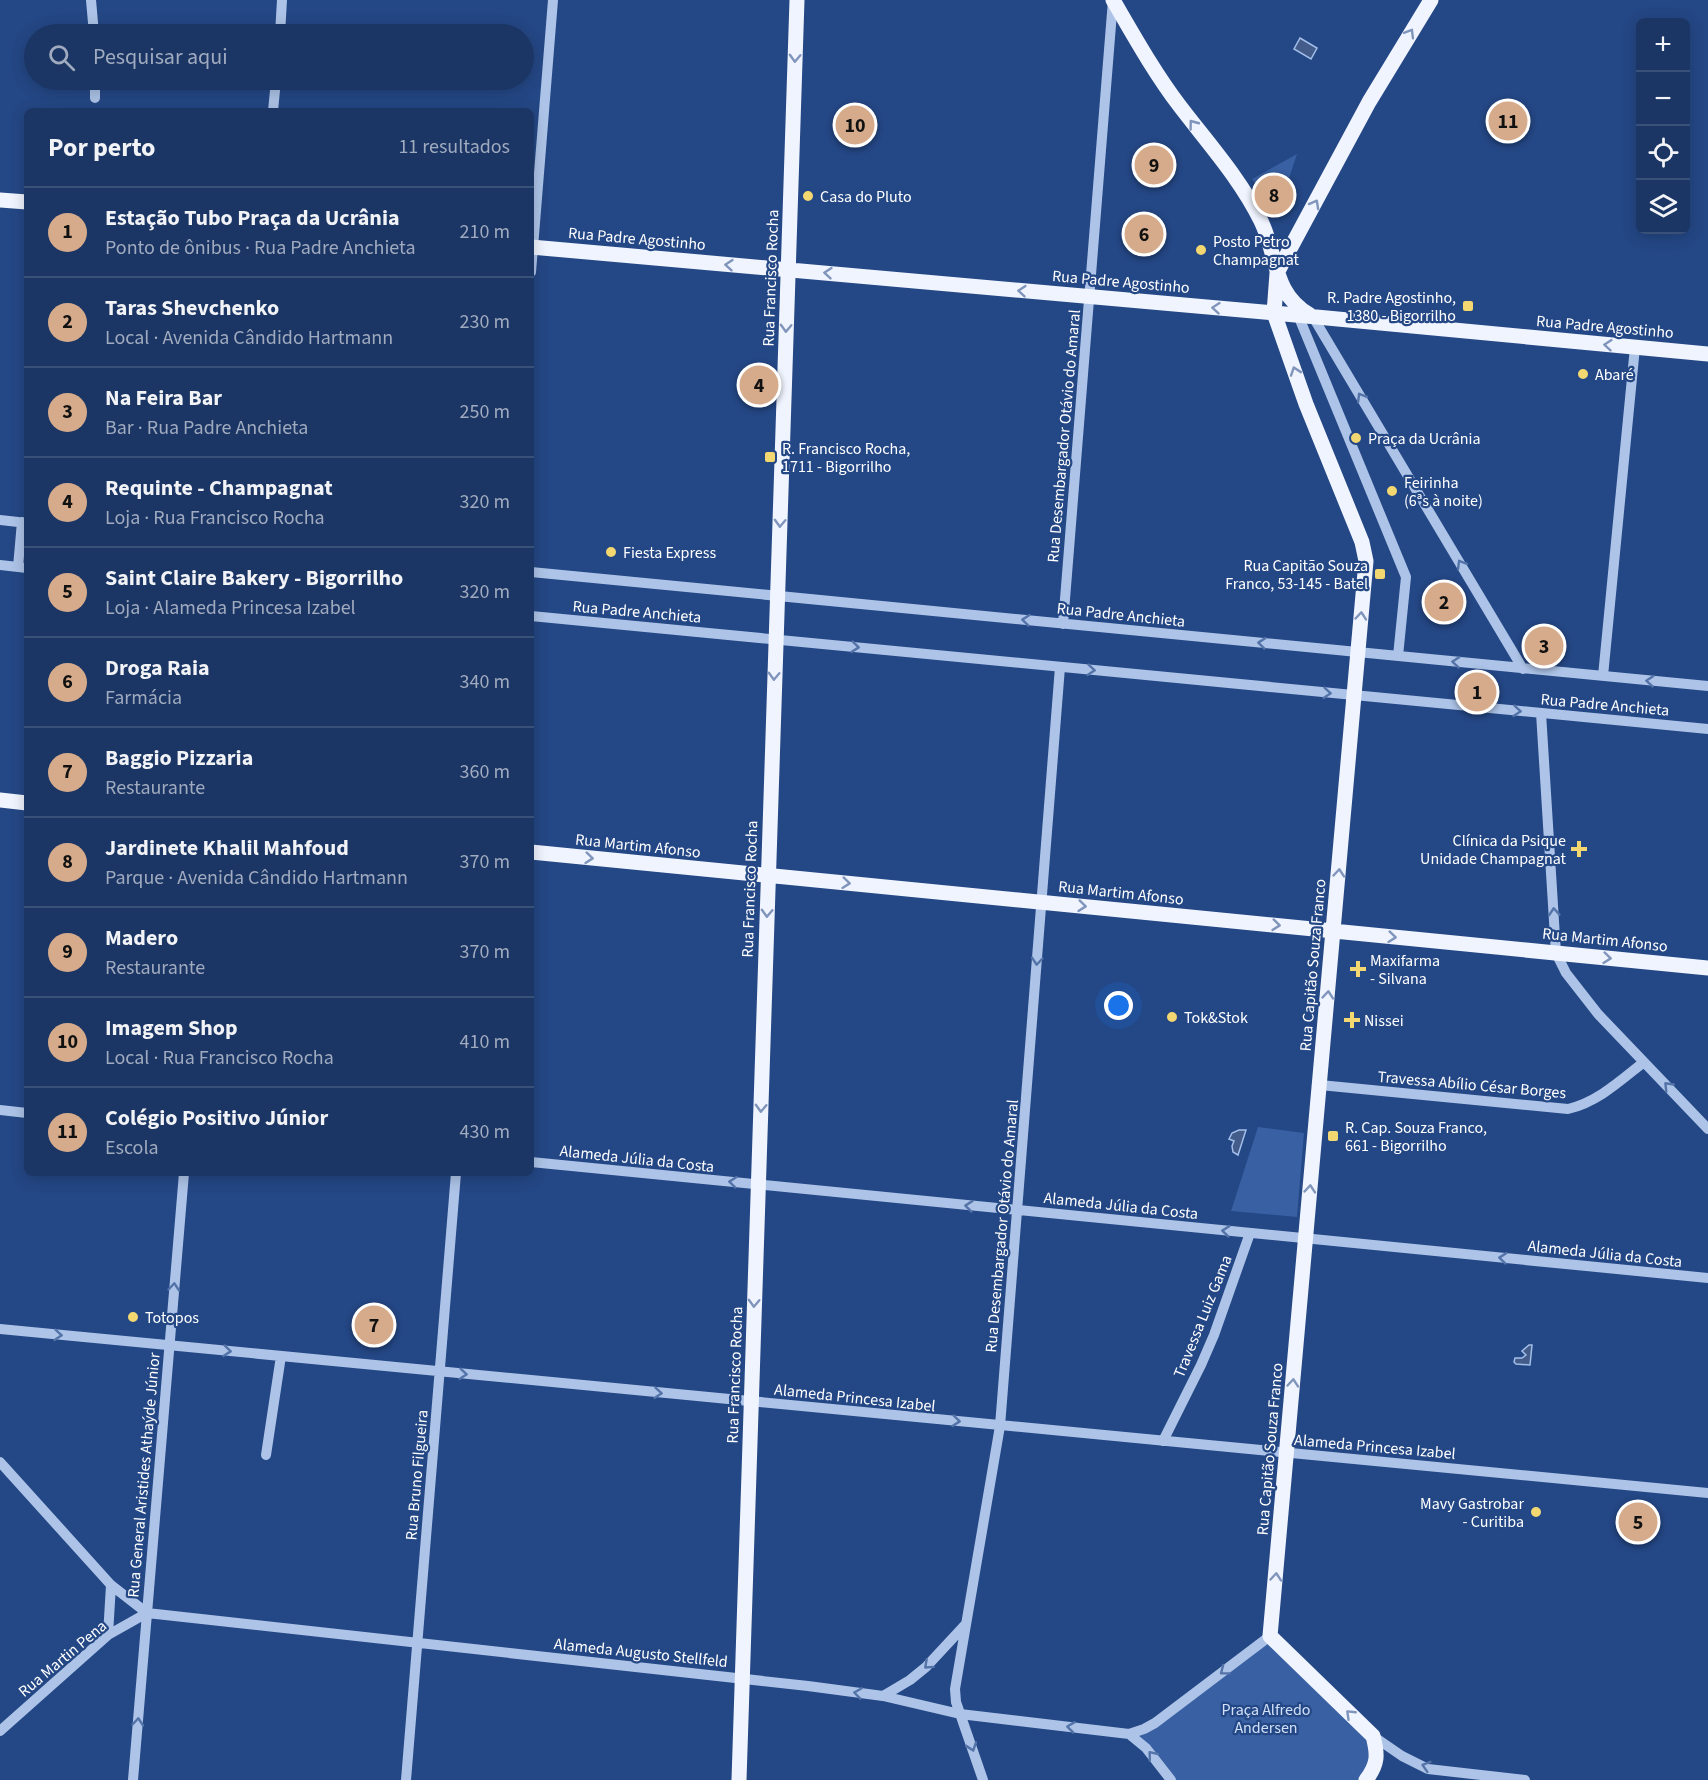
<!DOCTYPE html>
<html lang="pt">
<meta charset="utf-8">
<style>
:root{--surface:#1b3564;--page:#28406d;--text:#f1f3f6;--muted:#a0abbf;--line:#395078;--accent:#d6ab8b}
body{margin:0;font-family:"Source Sans 3",sans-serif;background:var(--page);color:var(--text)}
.controls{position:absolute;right:18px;top:18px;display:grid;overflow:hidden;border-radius:9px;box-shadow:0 3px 15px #0003}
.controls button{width:54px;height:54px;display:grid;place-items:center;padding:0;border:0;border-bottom:2px solid var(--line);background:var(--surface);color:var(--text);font:30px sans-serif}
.you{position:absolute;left:1119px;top:1006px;width:21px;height:21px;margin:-15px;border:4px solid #fff;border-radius:50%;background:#1a73e8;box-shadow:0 0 0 9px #1a73e833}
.badge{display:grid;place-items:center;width:39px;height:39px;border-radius:50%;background:var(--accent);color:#111;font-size:20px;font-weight:700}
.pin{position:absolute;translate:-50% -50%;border:3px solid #fff;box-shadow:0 2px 6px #0006}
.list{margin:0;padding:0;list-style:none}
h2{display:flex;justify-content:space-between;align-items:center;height:78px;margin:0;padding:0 24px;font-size:26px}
h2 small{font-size:20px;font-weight:400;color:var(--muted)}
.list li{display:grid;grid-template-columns:39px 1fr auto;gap:18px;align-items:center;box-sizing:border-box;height:90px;padding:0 24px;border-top:2px solid var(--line)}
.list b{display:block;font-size:22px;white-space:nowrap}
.list p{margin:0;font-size:20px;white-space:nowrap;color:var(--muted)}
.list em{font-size:20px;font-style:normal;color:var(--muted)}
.icon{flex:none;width:33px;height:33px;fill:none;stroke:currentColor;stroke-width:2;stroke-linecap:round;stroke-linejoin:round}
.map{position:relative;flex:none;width:1708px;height:1780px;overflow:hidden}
.search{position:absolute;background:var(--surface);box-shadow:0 3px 15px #0003;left:24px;top:24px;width:510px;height:66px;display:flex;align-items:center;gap:15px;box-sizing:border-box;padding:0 21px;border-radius:33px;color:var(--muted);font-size:22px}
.panel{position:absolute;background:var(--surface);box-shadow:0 3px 15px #0003;left:24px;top:108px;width:510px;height:1068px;border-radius:9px}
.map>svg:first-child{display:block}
</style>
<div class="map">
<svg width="1708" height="1780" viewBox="0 0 1708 1780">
<rect width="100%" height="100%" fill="#244785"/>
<!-- green -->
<path fill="#3860a2" d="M1297,154L1278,212L1252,179Z
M1258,1127L1304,1133L1297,1217L1231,1211Z
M1270,1636L1373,1736L1366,1780H1171L1129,1734L1144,1729Z"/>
<!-- water -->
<path fill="#435c89" stroke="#a2bee9" stroke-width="1.5" d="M1300,38L1317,48L1311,59L1294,49Z
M1239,1130H1246L1238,1155L1233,1152L1232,1146L1234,1141L1229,1139L1232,1133Z
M1529,1345H1532L1530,1365L1516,1364L1514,1362L1515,1358H1522L1526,1355L1522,1351Z"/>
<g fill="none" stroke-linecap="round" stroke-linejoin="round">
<!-- minor -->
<path stroke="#adc4e8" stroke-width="10" d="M91,0L94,34
M280,34L282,0
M95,80V98
M273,111L276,80
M531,272L553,0
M1298,315L1406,577L1398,656
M1313,317L1523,669
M0,520L27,523
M0,565L27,568
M18,567L22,522
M531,572L1708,686
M531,616L1708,729
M1063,624L1113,0
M1603,676L1635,347
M1541,713L1556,953L1566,973L1598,1014L1708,1129
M1320,1085L1568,1109C1598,1102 1621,1080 1644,1062
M0,1110L27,1113
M531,1162L1708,1278
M0,1329L1708,1493
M1163,1441L1201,1365L1214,1335L1250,1233
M266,1455L281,1356
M0,1462L111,1585L147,1613
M147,1613L808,1686L883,1696L960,1714L1129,1734L1144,1729L1155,1723L1270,1636
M108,1635L111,1585
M883,1696L910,1680L926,1667L965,1625
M0,1731L108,1635L147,1613
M1129,1734L1146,1748L1171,1780
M1373,1736L1402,1756L1428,1769L1525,1780
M133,1780L184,1173
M406,1780L456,1173
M983,1780L956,1702L955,1689L1000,1426L1060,667"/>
<!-- major -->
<path stroke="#f0f4fe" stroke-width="15" d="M1113,0C1134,36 1154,72 1179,105C1207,142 1240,178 1261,221C1278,256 1272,293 1310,315
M0,200L27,202
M531,247L1274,313L1708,354
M0,800L27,803
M531,852L1708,968
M739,1780L797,0
M1366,1780C1378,1764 1378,1755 1373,1736L1270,1636L1366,561L1362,542L1306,404L1274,313L1277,273L1369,102L1431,0"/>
</g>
<!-- one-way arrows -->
<defs><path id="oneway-chevron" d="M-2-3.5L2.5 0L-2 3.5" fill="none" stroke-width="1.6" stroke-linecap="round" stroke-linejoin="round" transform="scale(1.5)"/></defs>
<g stroke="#8095bb">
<use href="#oneway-chevron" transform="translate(1410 33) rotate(-59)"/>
<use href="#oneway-chevron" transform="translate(795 58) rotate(92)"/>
<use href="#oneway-chevron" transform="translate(1193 124) rotate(-127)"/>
<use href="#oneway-chevron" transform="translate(1315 204) rotate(-61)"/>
<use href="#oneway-chevron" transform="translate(729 265) rotate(-175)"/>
<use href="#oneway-chevron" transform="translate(828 273) rotate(-175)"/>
<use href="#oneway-chevron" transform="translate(1022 291) rotate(-175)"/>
<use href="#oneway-chevron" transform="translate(1216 308) rotate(-175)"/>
<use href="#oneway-chevron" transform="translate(786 328) rotate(92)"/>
<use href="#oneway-chevron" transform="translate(1608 345) rotate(-175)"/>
<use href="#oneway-chevron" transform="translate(1295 371) rotate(-109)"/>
<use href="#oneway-chevron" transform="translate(780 523) rotate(92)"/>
<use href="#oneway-chevron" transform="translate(1361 616) rotate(-85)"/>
<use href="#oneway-chevron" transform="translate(774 676) rotate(92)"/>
<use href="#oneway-chevron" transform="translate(589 858) rotate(6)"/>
<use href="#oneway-chevron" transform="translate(1339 873) rotate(-85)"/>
<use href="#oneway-chevron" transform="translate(846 883) rotate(6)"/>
<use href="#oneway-chevron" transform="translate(1082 906) rotate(6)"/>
<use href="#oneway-chevron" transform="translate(767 913) rotate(92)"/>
<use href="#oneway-chevron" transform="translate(1276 925) rotate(6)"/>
<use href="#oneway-chevron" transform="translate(1392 937) rotate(6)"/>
<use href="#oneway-chevron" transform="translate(1607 958) rotate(6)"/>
<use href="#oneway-chevron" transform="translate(1328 995) rotate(-85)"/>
<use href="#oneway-chevron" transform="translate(761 1108) rotate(92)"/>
<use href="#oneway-chevron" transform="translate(1310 1189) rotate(-85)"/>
<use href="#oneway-chevron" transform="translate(754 1303) rotate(92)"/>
<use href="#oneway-chevron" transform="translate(1293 1383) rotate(-85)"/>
<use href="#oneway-chevron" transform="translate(1276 1577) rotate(-85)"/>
<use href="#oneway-chevron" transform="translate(1350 1714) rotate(-136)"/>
</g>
<g stroke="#5473a8">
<use href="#oneway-chevron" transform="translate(1361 397) rotate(-121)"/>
<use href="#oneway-chevron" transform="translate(1461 564) rotate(-121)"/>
<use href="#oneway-chevron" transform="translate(1026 620) rotate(-174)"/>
<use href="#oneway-chevron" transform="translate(1262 643) rotate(-174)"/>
<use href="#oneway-chevron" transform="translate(855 647) rotate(6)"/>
<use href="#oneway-chevron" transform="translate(1456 662) rotate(-175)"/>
<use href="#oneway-chevron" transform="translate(1091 670) rotate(5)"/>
<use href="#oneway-chevron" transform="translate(1650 681) rotate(-175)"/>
<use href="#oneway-chevron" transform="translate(1327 693) rotate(5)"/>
<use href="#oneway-chevron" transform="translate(1517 711) rotate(5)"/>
<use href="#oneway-chevron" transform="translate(1554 912) rotate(-94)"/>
<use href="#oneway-chevron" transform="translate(1037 961) rotate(95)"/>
<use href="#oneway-chevron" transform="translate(1668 1086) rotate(-134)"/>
<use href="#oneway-chevron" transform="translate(733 1182) rotate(-174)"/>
<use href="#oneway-chevron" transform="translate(969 1206) rotate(-174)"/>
<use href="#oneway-chevron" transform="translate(1226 1231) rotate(-174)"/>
<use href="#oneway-chevron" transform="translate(1503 1258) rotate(-174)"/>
<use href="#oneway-chevron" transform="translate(174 1287) rotate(-85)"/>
<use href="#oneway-chevron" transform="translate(58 1335) rotate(5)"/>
<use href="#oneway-chevron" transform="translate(227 1351) rotate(6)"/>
<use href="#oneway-chevron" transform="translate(463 1374) rotate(5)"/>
<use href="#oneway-chevron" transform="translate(658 1393) rotate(5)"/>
<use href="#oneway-chevron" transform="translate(956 1421) rotate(6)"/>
<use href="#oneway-chevron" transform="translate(928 1665) rotate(138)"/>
<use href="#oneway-chevron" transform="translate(1224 1671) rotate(143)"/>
<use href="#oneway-chevron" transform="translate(858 1693) rotate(-172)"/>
<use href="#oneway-chevron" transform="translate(138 1722) rotate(-85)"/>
<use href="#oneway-chevron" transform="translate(1071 1727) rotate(-173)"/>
<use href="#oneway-chevron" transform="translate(972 1747) rotate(71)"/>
<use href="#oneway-chevron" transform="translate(1152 1755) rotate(-129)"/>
<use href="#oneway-chevron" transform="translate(1426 1766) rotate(-163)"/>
</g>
<!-- markers -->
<g fill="#f3d771" stroke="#244785" stroke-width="2">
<circle cx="808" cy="196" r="6"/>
<circle cx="1201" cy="250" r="6"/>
<rect x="1462" y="300" width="12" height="12" rx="3"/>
<circle cx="1583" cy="374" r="6"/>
<circle cx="1356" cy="438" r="6"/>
<rect x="764" y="451" width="12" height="12" rx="3"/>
<circle cx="1392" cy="491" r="6"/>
<circle cx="611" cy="552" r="6"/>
<rect x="1374" y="568" width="12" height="12" rx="3"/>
<path d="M1576 840h6v6h6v6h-6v6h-6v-6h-6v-6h6z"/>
<path d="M1355 960h6v6h6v6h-6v6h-6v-6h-6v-6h6z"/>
<circle cx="1172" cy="1017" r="6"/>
<path d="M1349 1011h6v6h6v6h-6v6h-6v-6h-6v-6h6z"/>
<rect x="1327" y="1130" width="12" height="12" rx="3"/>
<circle cx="133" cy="1317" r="6"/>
<circle cx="1536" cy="1512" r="6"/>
</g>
<g text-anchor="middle" stroke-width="4.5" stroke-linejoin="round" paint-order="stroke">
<!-- poi labels -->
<g font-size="16" fill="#fff" stroke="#244785" text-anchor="start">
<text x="820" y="202">Casa do Pluto</text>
<text x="1213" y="247">Posto Petro<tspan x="1213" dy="18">Champagnat</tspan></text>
<text x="1456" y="303" text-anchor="end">R. Padre Agostinho,<tspan x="1456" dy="18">1380 - Bigorrilho</tspan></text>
<text x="1595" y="380">Abaré</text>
<text x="1368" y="444">Praça da Ucrânia</text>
<text x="782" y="454">R. Francisco Rocha,<tspan x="782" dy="18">1711 - Bigorrilho</tspan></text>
<text x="1404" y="488">Feirinha<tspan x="1404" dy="18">(6ªs à noite)</tspan></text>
<text x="623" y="558">Fiesta Express</text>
<text x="1368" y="571" text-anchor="end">Rua Capitão Souza<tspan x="1368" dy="18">Franco, 53-145 - Batel</tspan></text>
<text x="1566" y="846" text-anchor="end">Clínica da Psique<tspan x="1566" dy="18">Unidade Champagnat</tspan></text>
<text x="1370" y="966">Maxifarma<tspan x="1370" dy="18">- Silvana</tspan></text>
<text x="1184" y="1023">Tok&amp;Stok</text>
<text x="1364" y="1026">Nissei</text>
<text x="1345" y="1133">R. Cap. Souza Franco,<tspan x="1345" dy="18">661 - Bigorrilho</tspan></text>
<text x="145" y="1323">Totopos</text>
<text x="1524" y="1509" text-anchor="end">Mavy Gastrobar<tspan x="1524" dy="18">- Curitiba</tspan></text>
</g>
<!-- street labels -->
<g font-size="16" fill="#fff" stroke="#244785">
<text transform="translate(637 238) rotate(5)" y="6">Rua Padre Agostinho</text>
<text transform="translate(770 278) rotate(-88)" y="6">Rua Francisco Rocha</text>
<text transform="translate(1121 281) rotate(5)" y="6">Rua Padre Agostinho</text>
<text transform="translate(1605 326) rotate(5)" y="6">Rua Padre Agostinho</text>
<text transform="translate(1063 436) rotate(-85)" y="6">Rua Desembargador Otávio do Amaral</text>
<text transform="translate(637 611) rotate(5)" y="6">Rua Padre Anchieta</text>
<text transform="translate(1121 614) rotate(6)" y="6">Rua Padre Anchieta</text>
<text transform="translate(1605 704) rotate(5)" y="6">Rua Padre Anchieta</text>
<text transform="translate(638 845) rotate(6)" y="6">Rua Martim Afonso</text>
<text transform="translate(749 889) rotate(-88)" y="6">Rua Francisco Rocha</text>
<text transform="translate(1121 892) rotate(6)" y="6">Rua Martim Afonso</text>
<text transform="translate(1605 939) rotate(6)" y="6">Rua Martim Afonso</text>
<text transform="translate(1312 965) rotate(-85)" y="6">Rua Capitão Souza Franco</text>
<text transform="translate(1472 1084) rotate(5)" y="6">Travessa Abílio César Borges</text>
<text transform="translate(637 1158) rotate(6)" y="6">Alameda Júlia da Costa</text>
<text transform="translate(1121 1205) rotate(6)" y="6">Alameda Júlia da Costa</text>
<text transform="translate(1001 1226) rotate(-85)" y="6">Rua Desembargador Otávio do Amaral</text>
<text transform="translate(1605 1253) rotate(6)" y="6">Alameda Júlia da Costa</text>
<text transform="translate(1202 1316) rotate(-68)" y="6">Travessa Luiz Gama</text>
<text transform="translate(734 1375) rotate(-88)" y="6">Rua Francisco Rocha</text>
<text transform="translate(855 1397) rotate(6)" y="6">Alameda Princesa Izabel</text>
<text transform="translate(1375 1446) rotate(5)" y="6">Alameda Princesa Izabel</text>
<text transform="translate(1269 1449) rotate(-85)" y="6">Rua Capitão Souza Franco</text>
<text transform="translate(143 1475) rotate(-85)" y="6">Rua General Aristides Athaýde Júnior</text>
<text transform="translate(416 1475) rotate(-85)" y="6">Rua Bruno Filgueira</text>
<text transform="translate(641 1652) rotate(6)" y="6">Alameda Augusto Stellfeld</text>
<text transform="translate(62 1658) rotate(-40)" y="6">Rua Martin Pena</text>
</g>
<!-- park labels -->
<g font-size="16" fill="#d1e0f7" stroke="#244785">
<text x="1266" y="1715">Praça Alfredo<tspan x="1266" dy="18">Andersen</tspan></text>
</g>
</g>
</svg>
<div class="controls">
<button>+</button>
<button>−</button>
<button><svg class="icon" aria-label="locate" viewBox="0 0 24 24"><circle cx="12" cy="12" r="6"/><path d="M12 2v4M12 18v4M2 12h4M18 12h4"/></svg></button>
<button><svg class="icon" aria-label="layers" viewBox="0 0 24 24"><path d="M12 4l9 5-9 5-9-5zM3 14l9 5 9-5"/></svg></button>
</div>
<div class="you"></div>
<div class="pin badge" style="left:1477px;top:692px">1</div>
<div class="pin badge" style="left:1444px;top:602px">2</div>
<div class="pin badge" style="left:1544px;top:646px">3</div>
<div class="pin badge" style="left:759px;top:385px">4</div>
<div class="pin badge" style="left:1638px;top:1522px">5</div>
<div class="pin badge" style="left:1144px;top:234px">6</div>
<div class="pin badge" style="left:374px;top:1325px">7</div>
<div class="pin badge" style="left:1274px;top:195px">8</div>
<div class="pin badge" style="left:1154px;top:165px">9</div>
<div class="pin badge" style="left:855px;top:125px">10</div>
<div class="pin badge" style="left:1508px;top:121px">11</div>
<div class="search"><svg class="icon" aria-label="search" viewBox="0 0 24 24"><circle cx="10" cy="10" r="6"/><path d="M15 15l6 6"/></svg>Pesquisar aqui</div>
<section class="panel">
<h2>Por perto<small>11 resultados</small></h2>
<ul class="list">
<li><span class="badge">1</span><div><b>Estação Tubo Praça da Ucrânia</b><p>Ponto de ônibus · Rua Padre Anchieta</p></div><em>210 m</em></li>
<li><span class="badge">2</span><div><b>Taras Shevchenko</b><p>Local · Avenida Cândido Hartmann</p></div><em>230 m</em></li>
<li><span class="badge">3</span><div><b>Na Feira Bar</b><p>Bar · Rua Padre Anchieta</p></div><em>250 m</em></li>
<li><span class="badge">4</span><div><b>Requinte - Champagnat</b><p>Loja · Rua Francisco Rocha</p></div><em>320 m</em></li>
<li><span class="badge">5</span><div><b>Saint Claire Bakery - Bigorrilho</b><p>Loja · Alameda Princesa Izabel</p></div><em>320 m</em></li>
<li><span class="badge">6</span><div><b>Droga Raia</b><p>Farmácia</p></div><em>340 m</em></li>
<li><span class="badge">7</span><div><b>Baggio Pizzaria</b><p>Restaurante</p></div><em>360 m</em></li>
<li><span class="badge">8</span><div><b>Jardinete Khalil Mahfoud</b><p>Parque · Avenida Cândido Hartmann</p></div><em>370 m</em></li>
<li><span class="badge">9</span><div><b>Madero</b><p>Restaurante</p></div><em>370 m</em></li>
<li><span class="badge">10</span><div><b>Imagem Shop</b><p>Local · Rua Francisco Rocha</p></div><em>410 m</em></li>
<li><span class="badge">11</span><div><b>Colégio Positivo Júnior</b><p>Escola</p></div><em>430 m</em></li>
</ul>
</section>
</div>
